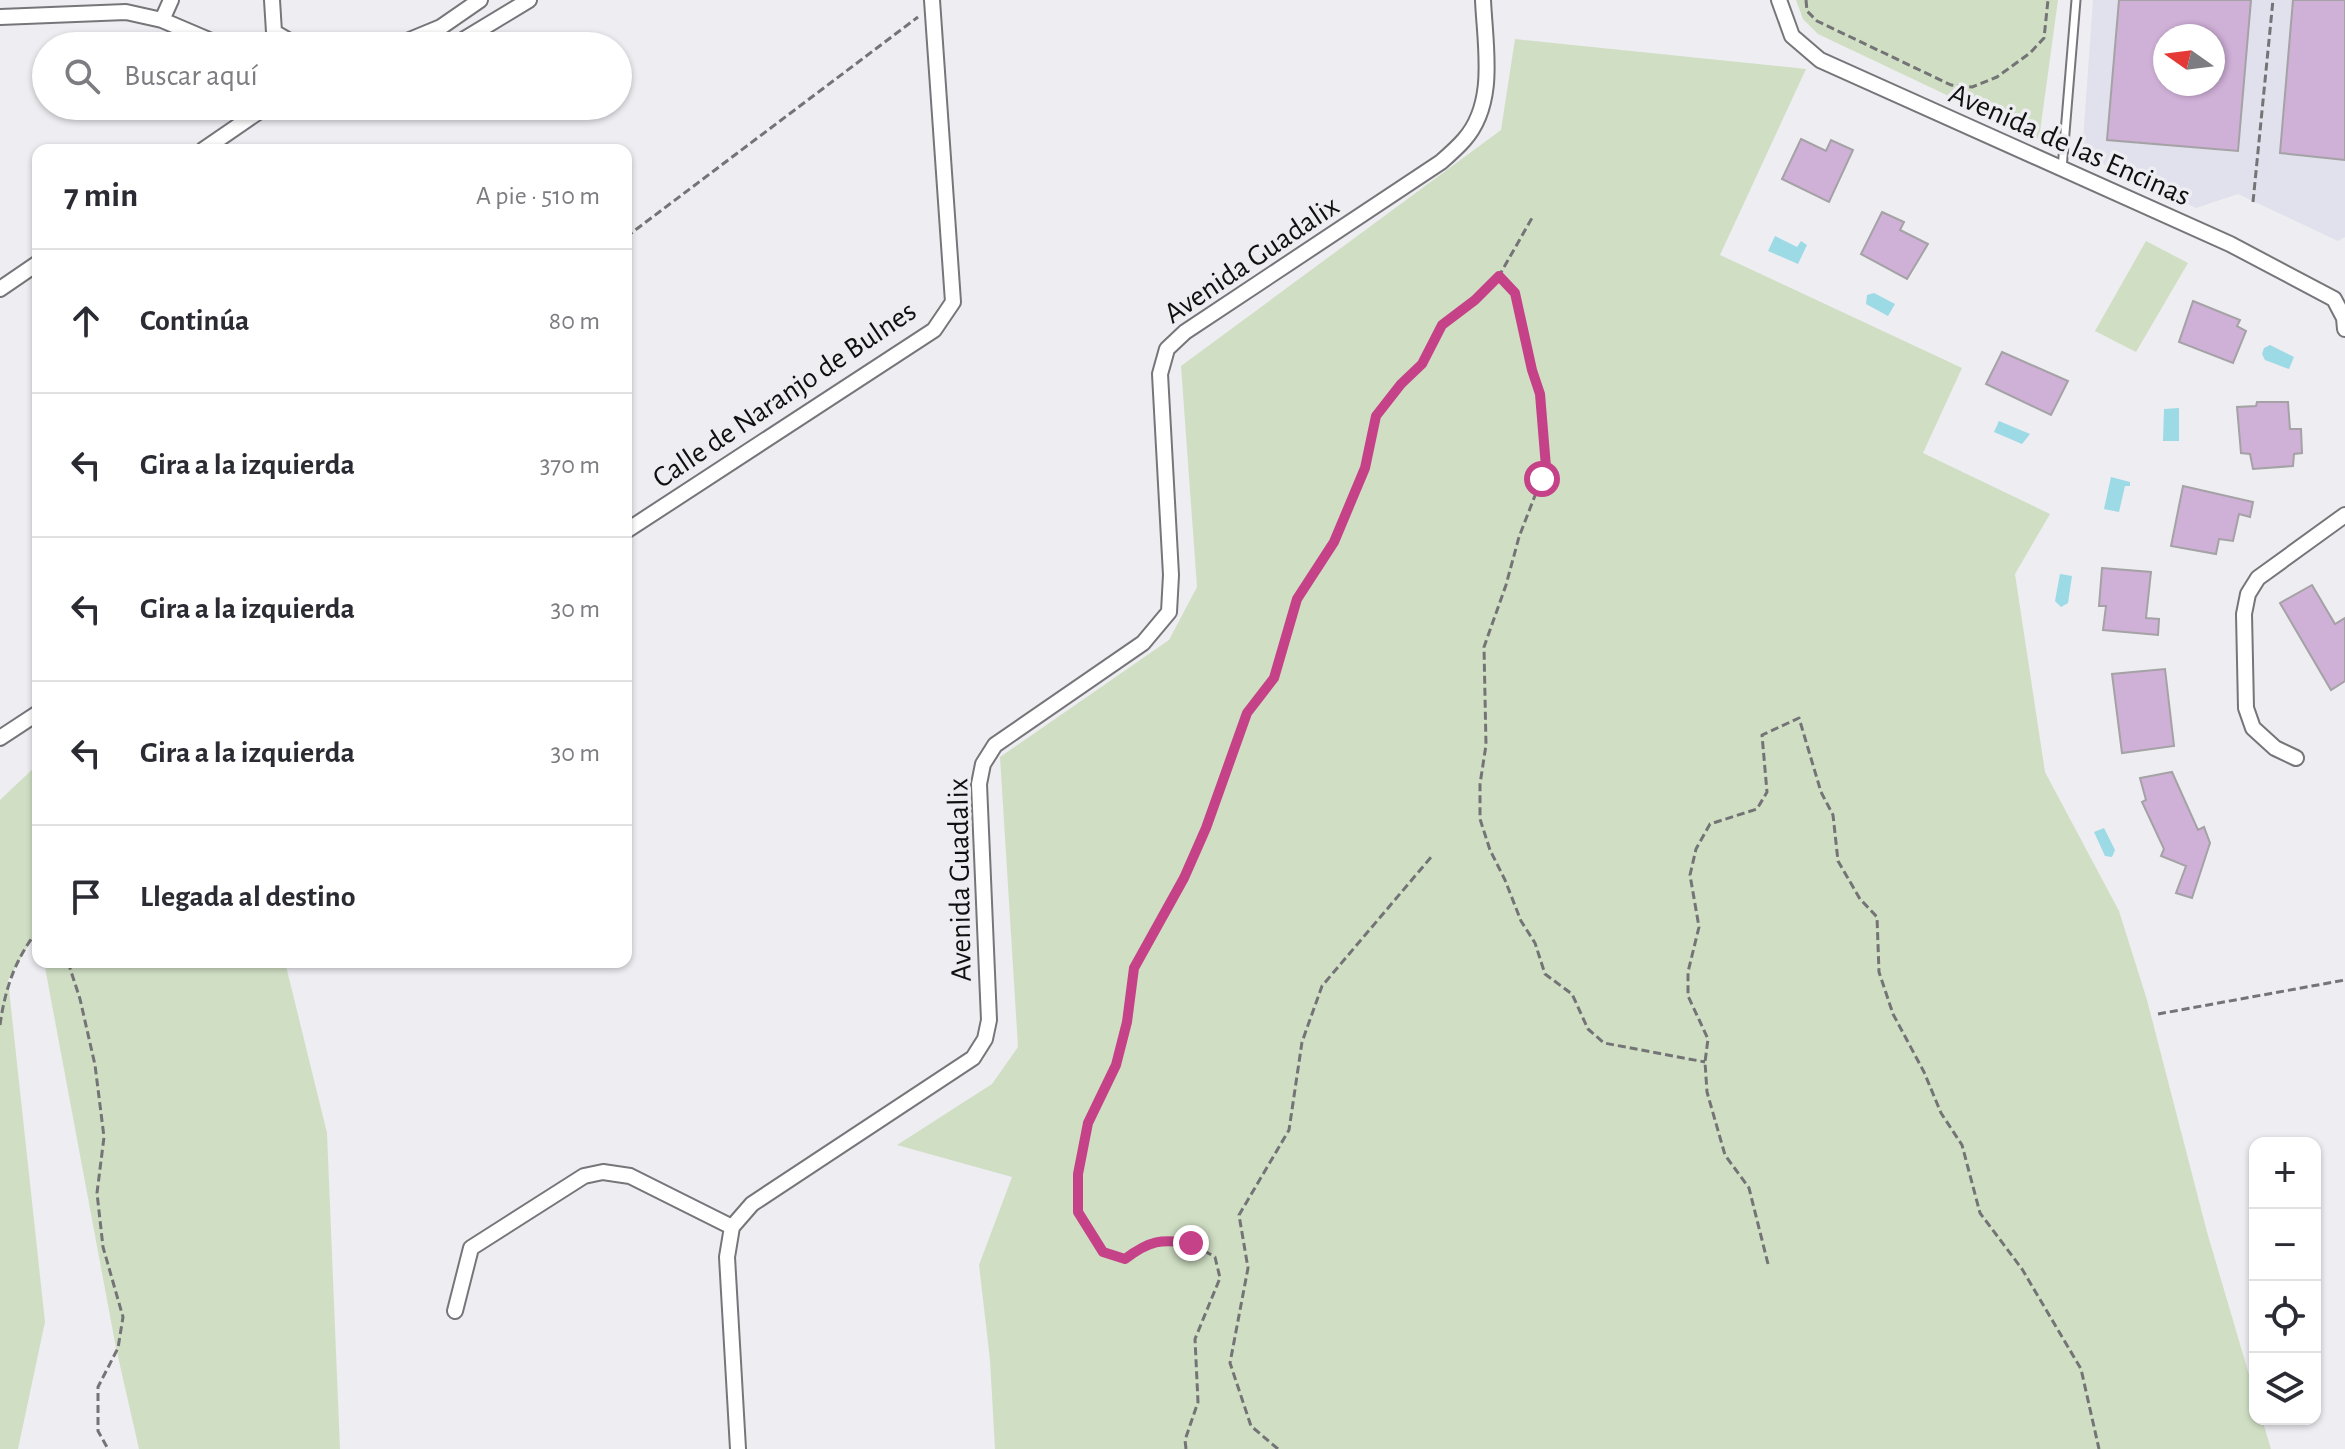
<!DOCTYPE html>
<html lang="es">
<meta charset="utf-8">
<style>
:root{--surface:#fff;--page:#f2f2f3;--text:#2b2b33;--muted:#7c7c81;--line:#e1e1e2}
body{margin:0;font-family:"Alegreya Sans",sans-serif;background:var(--page);color:var(--text)}
.controls{position:absolute;right:24px;bottom:24px;display:grid;overflow:hidden;border-radius:16px;box-shadow:0 2px 6px #0004}
.controls button{width:72px;height:72px;display:grid;place-items:center;padding:0;border:0;border-bottom:2px solid var(--line);background:var(--surface);color:var(--text);font:40px sans-serif}
.compass{position:absolute;left:2153px;top:24px;width:72px;height:72px;border-radius:50%;background:var(--surface);box-shadow:0 2px 6px #0004;rotate:284deg}
.stop{position:absolute;width:24px;height:24px;margin:-18px;border:6px solid #c54288;border-radius:50%;background:#fff}
.stop.end{background:#c54288;border-color:#fff;box-shadow:0 2px 8px #0008}
.list{margin:0;padding:0;list-style:none}
h2{display:flex;justify-content:space-between;align-items:center;height:104px;margin:0;padding:0 32px;font-size:34px}
h2 small{font-size:26px;font-weight:400;color:var(--muted)}
.list li{display:grid;grid-template-columns:52px 1fr auto;gap:24px;align-items:center;box-sizing:border-box;height:144px;padding:0 32px;border-top:2px solid var(--line)}
.list b{display:block;font-size:30px;white-space:nowrap}
.list em{font-size:26px;font-style:normal;color:var(--muted)}
.icon{flex:none;width:44px;height:44px;fill:none;stroke:currentColor;stroke-width:2;stroke-linecap:round;stroke-linejoin:round}
.map{position:relative;flex:none;width:2345px;height:1449px;overflow:hidden}
.search{position:absolute;background:var(--surface);box-shadow:0 2px 6px #0004;left:32px;top:32px;width:600px;height:88px;display:flex;align-items:center;gap:20px;box-sizing:border-box;padding:0 28px;border-radius:44px;color:var(--muted);font-size:30px}
.panel{position:absolute;background:var(--surface);box-shadow:0 2px 6px #0004;left:32px;top:144px;width:600px;height:824px;border-radius:16px}
.map>svg:first-child{display:block}
</style>
<div class="map">
<svg width="2345" height="1449" viewBox="0 0 2345 1449">
<rect width="100%" height="100%" fill="#ededf2"/>
<!-- built -->
<path fill="#e1e1ed" fill-rule="evenodd" d="M2093,0H2345V237L2338,241L2238,194L2196,208L2082,154ZM2165,36H2213V84H2165Z"/>
<!-- green -->
<path fill="#d0dfc4" d="M1796,0H2058L2039,139L1818,34L1803,19Z
M1515,39L1806,69L1720,255L1962,368L1923,453L2050,514L2015,574L2045,772L2119,911L2147,1000L2207,1232L2255,1395V1419H2262L2271,1449H995L990,1360L979,1265L1012,1177L897,1145L992,1084L1018,1047L1000,757L1169,640L1197,587L1181,366L1501,130Z
M2146,241L2188,263L2136,352L2095,331Z
M38,764V929L8,980L45,1322L18,1449H0V800Z
M44,962H285L327,1133L340,1449H139L116,1348Z"/>
<!-- water -->
<path fill="#9cdae5" d="M1775,236L1797,247L1801,241L1807,245L1798,264L1768,251Z
M1874,293L1895,304L1888,316L1866,304L1867,295Z
M2270,345L2294,357L2289,369L2265,360L2262,354L2264,348Z
M2179,408V441H2163L2164,409Z
M1999,421L2030,434L2022,444L1994,432Z
M2111,477L2130,482V486H2125L2119,512L2104,509Z
M2060,574L2072,576L2068,603L2061,607L2055,601Z
M2104,828L2115,850L2112,857L2105,856L2094,832Z"/>
<!-- building -->
<path fill="#cfb0d7" stroke="#a4a2a5" stroke-width="2" fill-rule="evenodd" d="M2119,0H2251L2238,151L2107,140ZM2165,36H2213V84H2165Z
M2293,0H2345V160L2280,153Z
M1801,139L1826,151L1831,140L1853,150L1829,202L1782,179Z
M1882,212L1904,222L1900,230L1928,244L1907,279L1861,254Z
M2193,301L2240,320L2237,326L2246,331L2233,363L2179,342Z
M2002,352L2068,381L2051,415L1986,384Z
M2257,402H2288L2290,429H2301L2302,453L2294,454L2293,466L2253,469L2250,454L2241,453L2237,407L2256,406Z
M2183,486L2253,502L2250,517L2239,514L2233,541L2219,539L2216,554L2171,546Z
M2102,568L2151,572L2146,618L2159,619L2158,635L2103,630L2106,606H2099Z
M2312,585L2335,624L2345,618V681L2331,690L2280,603Z
M2165,669L2174,746L2122,753L2112,674Z
M2172,772L2198,830L2204,827L2210,843L2192,898L2176,893L2186,866L2161,856L2164,849L2142,802L2146,800L2140,778Z"/>
<g fill="none" stroke-linecap="round" stroke-linejoin="round">
<!-- service casing -->
<g stroke="#76767a" stroke-width="11">
<path id="service" d="M2062,169L2076,0"/>
</g>
<!-- minor casing -->
<g stroke="#76767a" stroke-width="18">
<path id="minor" d="M272,0L274,32L298,46
M1779,0L1792,36L1820,60L2230,244L2334,299L2344,318L2345,329
M0,17L126,12L162,20L223,46
M162,20L171,0
M395,46L441,27L480,0
M453,46L529,0
M203,150L267,106
M0,289L38,263
M626,531L934,330L953,302L932,0
M0,738L38,713
M2296,758L2275,748L2253,728L2246,708L2244,614L2248,594L2258,578L2345,515
M455,1311L471,1248L584,1176L603,1172L630,1176L732,1227
M738,1449L727,1257L732,1227L752,1204L973,1058L985,1039L989,1020L979,784L983,764L995,745L1143,643L1169,612L1171,575L1160,374L1167,349L1185,332L1441,162C1449,155 1457,148 1464,140C1497,103 1485,46 1483,0"/>
</g>
<!-- path -->
<path stroke="#747477" stroke-width="3" stroke-dasharray="8 4" stroke-linecap="butt" d="M1806,0L1807,11L1817,21L1951,85L1972,87L1997,77L2030,53L2044,38L2048,0
M2253,202L2273,0
M626,237L918,17
M1499,276L1515,293L1532,370L1540,394L1546,467L1519,537L1506,585L1484,647L1486,745L1480,784V819L1490,850L1505,880L1521,921L1535,943L1545,974L1572,994L1588,1029L1604,1043L1705,1062
M68,962L80,999L95,1065L104,1137L97,1193L103,1247L123,1317L118,1348L98,1387V1431L108,1449
M2158,1014L2345,980
M0,1025C5,989 15,959 38,930
M1768,1264L1749,1188L1725,1155L1707,1092L1705,1062L1708,1039L1688,996V972L1699,927L1690,875L1696,849L1710,824L1757,809L1767,792L1762,735L1799,718L1821,792L1833,815L1838,861L1860,899L1877,917L1879,972L1893,1014L1924,1072L1941,1113L1962,1145L1980,1213L2022,1269L2081,1369L2099,1449
M1186,1449L1185,1440L1198,1402L1195,1339L1220,1278L1215,1257C1179,1236 1159,1233 1125,1259L1103,1252L1078,1212V1174L1088,1123L1116,1065L1127,1022L1134,968L1150,935L1184,878L1206,828L1247,713L1274,678L1297,599L1334,542L1365,468L1376,416L1401,384L1422,364L1442,325L1475,300L1499,276L1532,218
M1278,1449L1251,1426L1230,1363L1248,1268L1239,1215L1289,1130L1302,1042L1322,986L1432,856"/>
<!-- service -->
<use href="#service" stroke="#fff" stroke-width="7"/>
<!-- minor -->
<use href="#minor" stroke="#fff" stroke-width="14"/>
</g>
<g fill="none" stroke-linecap="round" stroke-linejoin="round">
<!-- route -->
<path stroke="#c54288" stroke-width="10" d="M1191,1243C1161,1239 1150,1240 1125,1259L1103,1252L1078,1212V1174L1088,1123L1116,1065L1127,1022L1134,968L1184,878L1206,828L1247,713L1274,678L1297,599L1334,542L1365,468L1376,416L1401,384L1422,364L1442,325L1475,300L1499,276L1515,293L1532,370L1540,394L1546,467L1542,479"/>
</g>
<g text-anchor="middle" stroke-width="7" stroke-linejoin="round" paint-order="stroke">
<!-- street labels -->
<g font-size="30" fill="#101011" stroke="#ededf2">
<text transform="translate(2070 144) rotate(24)" y="10">Avenida de las Encinas</text>
<text transform="translate(1251 259) rotate(-34)" y="10">Avenida Guadalix</text>
<text transform="translate(784 394) rotate(-34)" y="10">Calle de Naranjo de Bulnes</text>
<text transform="translate(959 880) rotate(-91)" y="10">Avenida Guadalix</text>
</g>
</g>
</svg>
<div class="controls">
<button>+</button>
<button>−</button>
<button><svg class="icon" aria-label="locate" viewBox="0 0 24 24"><circle cx="12" cy="12" r="6"/><path d="M12 2v4M12 18v4M2 12h4M18 12h4"/></svg></button>
<button><svg class="icon" aria-label="layers" viewBox="0 0 24 24"><path d="M12 4l9 5-9 5-9-5zM3 14l9 5 9-5"/></svg></button>
</div>
<svg class="compass" viewBox="-18 -18 36 36"><path d="M0-13l5 13h-10z" fill="#e53935"/><path d="M0 13l5-13h-10z" fill="#7c7c81"/></svg>
<div class="stop" style="left:1542px;top:479px"></div>
<div class="stop end" style="left:1191px;top:1243px"></div>
<div class="search"><svg class="icon" aria-label="search" viewBox="0 0 24 24"><circle cx="10" cy="10" r="6"/><path d="M15 15l6 6"/></svg>Buscar aquí</div>
<section class="panel">
<h2>7 min<small>A pie · 510 m</small></h2>
<ul class="list">
<li><svg class="icon" aria-label="ahead" viewBox="0 0 24 24"><path d="M12 20V5M6 11l6-6 6 6"/></svg><div><b>Continúa</b></div><em>80 m</em></li>
<li><svg class="icon" aria-label="left" viewBox="0 0 24 24"><path d="M17 20v-9H6M10 6l-5 5 5 5"/></svg><div><b>Gira a la izquierda</b></div><em>370 m</em></li>
<li><svg class="icon" aria-label="left" viewBox="0 0 24 24"><path d="M17 20v-9H6M10 6l-5 5 5 5"/></svg><div><b>Gira a la izquierda</b></div><em>30 m</em></li>
<li><svg class="icon" aria-label="left" viewBox="0 0 24 24"><path d="M17 20v-9H6M10 6l-5 5 5 5"/></svg><div><b>Gira a la izquierda</b></div><em>30 m</em></li>
<li><svg class="icon" aria-label="arrive" viewBox="0 0 24 24"><path d="M6 21V4h12l-3 4 3 4H6"/></svg><div><b>Llegada al destino</b></div></li>
</ul>
</section>
</div>
